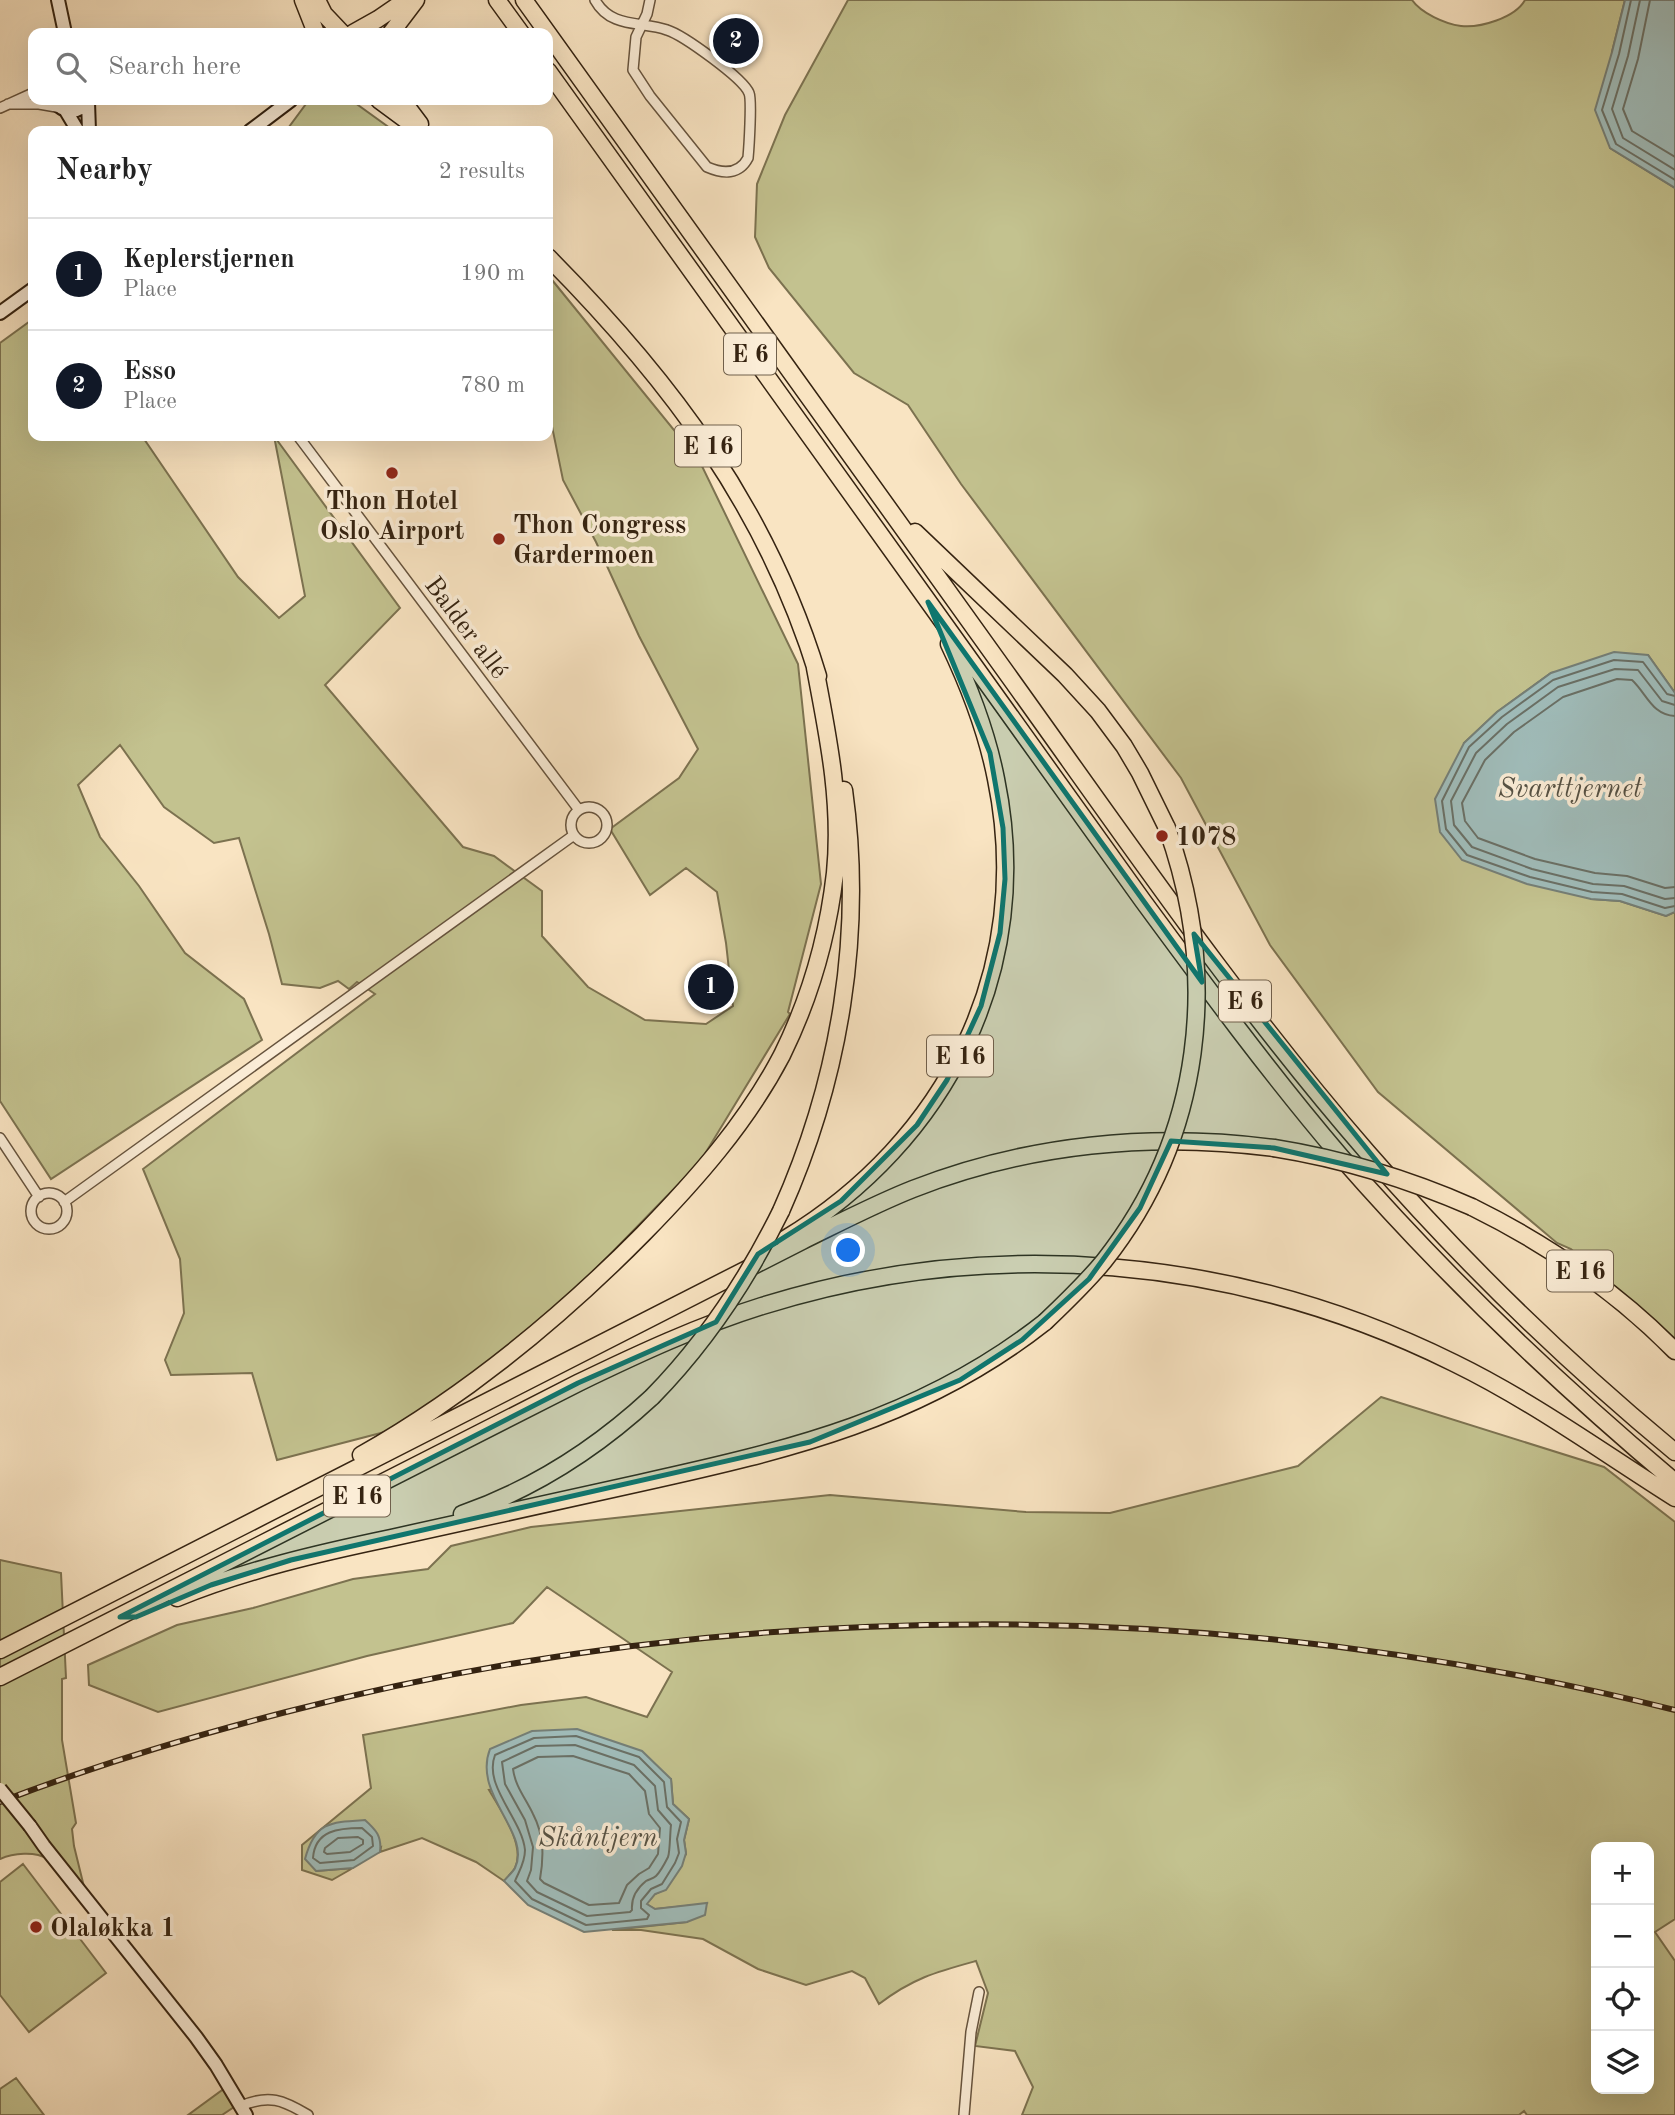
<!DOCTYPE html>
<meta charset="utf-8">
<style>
:root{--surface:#fff;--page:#f2f2f2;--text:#222;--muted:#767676;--line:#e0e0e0;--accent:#111827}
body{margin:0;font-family:"Old Standard TT",serif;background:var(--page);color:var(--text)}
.controls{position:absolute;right:21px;bottom:21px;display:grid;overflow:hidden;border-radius:14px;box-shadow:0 7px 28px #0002}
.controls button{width:63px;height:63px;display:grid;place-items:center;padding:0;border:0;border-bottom:2px solid var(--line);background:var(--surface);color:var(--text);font:35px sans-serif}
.you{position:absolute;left:849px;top:1251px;width:24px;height:24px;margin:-18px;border:5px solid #fff;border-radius:50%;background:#1a73e8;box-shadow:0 0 0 10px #1a73e833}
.badge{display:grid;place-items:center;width:46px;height:46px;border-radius:50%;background:var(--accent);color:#fff;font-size:23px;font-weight:700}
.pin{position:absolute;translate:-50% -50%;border:4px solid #fff;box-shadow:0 2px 7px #0006}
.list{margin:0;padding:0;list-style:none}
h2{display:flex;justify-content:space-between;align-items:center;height:91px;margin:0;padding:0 28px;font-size:30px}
h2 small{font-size:23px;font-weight:400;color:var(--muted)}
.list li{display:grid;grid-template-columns:46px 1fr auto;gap:21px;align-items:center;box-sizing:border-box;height:112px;padding:0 28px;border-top:2px solid var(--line)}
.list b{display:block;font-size:26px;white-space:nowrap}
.list p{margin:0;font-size:23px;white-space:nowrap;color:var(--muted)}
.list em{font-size:23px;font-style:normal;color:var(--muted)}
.icon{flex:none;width:38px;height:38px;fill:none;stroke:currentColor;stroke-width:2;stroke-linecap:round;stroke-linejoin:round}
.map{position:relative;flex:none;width:1675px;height:2115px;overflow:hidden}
.search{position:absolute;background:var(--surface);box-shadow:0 7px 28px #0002;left:28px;top:28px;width:525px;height:77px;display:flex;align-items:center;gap:18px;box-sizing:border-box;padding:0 24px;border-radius:14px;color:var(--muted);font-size:26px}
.panel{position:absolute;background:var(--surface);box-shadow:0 7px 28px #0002;left:28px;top:126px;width:525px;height:315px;border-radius:14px}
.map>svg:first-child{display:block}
</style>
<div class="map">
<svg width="1675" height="2115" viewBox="0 0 1675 2115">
<rect width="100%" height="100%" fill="#f9e4c2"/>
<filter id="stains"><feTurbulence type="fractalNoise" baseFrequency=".00286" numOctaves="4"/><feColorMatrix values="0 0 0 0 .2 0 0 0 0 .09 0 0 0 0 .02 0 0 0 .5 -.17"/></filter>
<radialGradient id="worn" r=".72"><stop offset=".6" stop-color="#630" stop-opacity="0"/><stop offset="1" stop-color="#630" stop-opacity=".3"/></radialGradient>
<!-- green -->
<path fill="#c3c28f" stroke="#7c7250" stroke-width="2" fill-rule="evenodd" d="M848,0H1412C1421,13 1445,24 1461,26C1480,28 1515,18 1525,0H1625L1612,52L1610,148L1675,188V693L1648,655L1551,673L1497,712L1464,743L1591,899L1620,901L1666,916L1675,912V1349L1571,1249L1557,1243L1378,1092L1270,945L1181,778L961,484L908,405L854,373L769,268L755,237L757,184L785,115Z
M345,100H351L394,131H286L306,104Z
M548,275L700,462L798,664L821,884L788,1012L790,1014L700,1162L557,1309L400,1428L277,1460L252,1373L171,1375L165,1360L184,1313L180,1259L143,1169L375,994L357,982L349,989L338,981L320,988L282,984L269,934L239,838L214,843L164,807L120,745L78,785L100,837L139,886L185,953L244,999L262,1040L51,1179L0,1101V343L33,319V436H142L238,577L279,618L305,596L274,436L400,608L325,685L463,847L494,856L542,891V936L588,987L645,1020L706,1024L733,1006L726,943L717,892L686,868L650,895L610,829L679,778L698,749L639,636L596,542L563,480L548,407Z
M1381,1397L1604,1467L1675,1522V1919L1655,1932L1675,1961V2115H1527L1524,2111L1519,2115H1022L1033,2087L1015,2051L975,2046L988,1993L976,1961C936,1972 913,1978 879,2004L865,1978L852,1971L806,1985L758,1969L703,1939L641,1930H612L687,1922L706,1904L655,1909L646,1904L655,1894L666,1889L686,1854L684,1840L689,1819L673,1804L671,1779L489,1790C500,1809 526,1845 515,1868C513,1872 507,1877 504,1881L476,1862L422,1838L380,1852L381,1847L316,1871L353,1868L332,1880L302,1870V1845L371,1788L363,1735L521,1705L586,1697L647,1717L672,1672L547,1587L513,1623L367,1656L158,1712L89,1685L88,1665L177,1625L253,1608L353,1579L428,1569L451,1546L531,1527L830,1495L1026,1512L1110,1513L1298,1466ZM1596,1847H1649V2089H1596Z
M0,1560L61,1573L66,1678L62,1679V1740L76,1823L72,1829L74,1846L87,1899C76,1888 60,1867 48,1859C35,1851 13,1853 0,1859Z
M23,1864L106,1973L29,2032L0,1995V1882Z
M16,2078L44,2115H0V2089Z
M225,2088L237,2105L222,2115H188Z"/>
<!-- water -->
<path fill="#a0bdbb" stroke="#757f77" stroke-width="2" d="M1625,0H1675V188L1610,148L1595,110L1612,52Z
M1614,652L1648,655L1675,693V912L1666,916L1620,901L1591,899L1527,884L1462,860L1440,832L1435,799L1464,743L1497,712L1551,673Z
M577,1729L642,1751L671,1779L673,1804L689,1819L684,1840L686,1853L682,1866L666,1890L655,1894L647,1904L655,1909L707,1903L705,1915L687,1922L584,1932L528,1905L504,1881C507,1877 513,1872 515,1868C532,1833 472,1795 490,1749L532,1731Z
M365,1820C376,1830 382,1836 380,1852L353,1868L316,1871L305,1859C315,1822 330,1822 365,1820Z"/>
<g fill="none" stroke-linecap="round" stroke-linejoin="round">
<!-- shore -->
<path stroke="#6a7066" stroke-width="2" d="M1631,0L1619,54L1602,110L1616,144L1675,180
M1640,0L1628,56L1612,109L1623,138L1675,170
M1650,0L1638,59L1623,109L1632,131L1675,157
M1675,696L1667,694L1643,662L1614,660L1553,680L1502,717L1469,747L1442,801L1446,829L1467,855L1530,877L1592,892L1622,894L1665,908L1675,906
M1675,705L1662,701L1638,670L1615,669L1558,687L1507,724L1476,753L1451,801L1454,825L1472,847L1532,869L1593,884L1624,886L1665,899L1675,898
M1675,716C1652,715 1647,694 1632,680L1617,679L1563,697L1514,732L1485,760L1462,803L1465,821L1478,838L1535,859L1595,873L1627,876L1665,888L1675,887
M576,1736L639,1757L664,1782L667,1807L681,1822L677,1839L679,1853L675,1863L662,1884L651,1889L641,1901V1908L649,1915L647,1919L586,1925L532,1899L515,1881C519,1871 525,1863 525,1850C522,1819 483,1786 495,1755L534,1738Z
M575,1745L634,1765L655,1786L658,1810L671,1825C670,1832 670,1853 668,1857C665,1863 660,1872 656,1876C653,1879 649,1879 646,1881C636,1889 631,1898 632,1910L630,1912L587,1916L537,1892L527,1881L531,1870L533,1847L525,1820L505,1784L502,1762L536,1746Z
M573,1756L629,1774L645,1791L649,1814L660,1828L658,1854L649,1868L639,1874L627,1885L619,1903L589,1905L544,1883L540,1879C544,1856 544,1835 533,1814C526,1799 515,1786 513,1769L538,1757Z
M362,1828L372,1837L373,1846L354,1860L320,1863L313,1858C315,1830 339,1828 362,1828Z
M358,1837L363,1840V1844L350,1852L327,1854L324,1852L325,1848L338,1838Z"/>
<!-- street casing -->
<g stroke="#66533d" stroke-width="12">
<path id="street" d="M595,0C611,29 642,21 667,30C683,35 743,78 749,93C752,100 749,147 748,158C739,175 723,174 707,167L650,96L633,70L636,37L647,14L650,0
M8,104H39L62,108
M0,108L33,93
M298,436L579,810
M571 825a18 18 0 1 1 36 0a18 18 0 1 1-36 0Z
M0,1138L39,1197
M31 1211a18 18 0 1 1 36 0a18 18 0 1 1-36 0Z
M64,1202L574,835
M241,2106C269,2094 283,2100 308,2115
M964,2115L971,2032L979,1992"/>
</g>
<!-- secondary casing -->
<g stroke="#352311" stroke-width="16">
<path id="secondary" d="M58,0L65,33
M54,100C64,115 79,114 89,100
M88,102L89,131
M66,111L78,131
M250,131L291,100
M0,313L33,289
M30,1826L44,1846L196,2037L216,2065L246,2115"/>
</g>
<!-- highway casing -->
<g stroke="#352311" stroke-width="19">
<path id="highway" d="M303,0L316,33
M317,0L324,14L342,33
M497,0L521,33
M524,0C684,223 843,446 1003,668C1121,832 1235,1000 1368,1153C1462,1261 1565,1361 1675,1452
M353,33L378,19L406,0
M391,33L416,0
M548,71L1143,901C1207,988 1271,1075 1341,1157C1443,1274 1556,1382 1675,1482
M379,100L421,131
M402,100L420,124
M548,257C670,380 767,508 818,676
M915,532L1065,675L1098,711L1124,746L1140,773L1167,828
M1472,1207C1547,1244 1616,1291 1675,1351
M781,1211C840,1079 864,933 844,790
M785,1239C947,1141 1035,968 996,779C987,733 969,686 949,644
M361,1455C465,1396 559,1319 643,1234C696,1180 747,1122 782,1055C810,998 828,935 835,873C842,803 828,736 815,668
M462,1514C533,1489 597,1448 652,1397
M177,1598C246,1570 319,1553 391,1538C474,1520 557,1502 640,1483C789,1450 922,1419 1045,1322
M0,1650L802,1241C839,1223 875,1204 913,1189C1028,1144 1152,1132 1274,1148
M0,1677L578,1383C638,1354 698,1326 762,1306C992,1234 1238,1256 1454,1363C1532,1401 1602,1452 1675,1498"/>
</g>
<!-- street -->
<use href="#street" stroke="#fbedd7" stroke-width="9"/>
<!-- secondary -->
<use href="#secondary" stroke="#fbedd7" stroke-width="12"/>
<!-- highway -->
<use href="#highway" stroke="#f9e4c2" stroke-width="16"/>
<!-- rail casing -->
<g stroke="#352311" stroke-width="6">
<path id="rail" d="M0,1802C93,1766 189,1737 286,1712C740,1595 1220,1596 1675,1710"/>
</g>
<!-- rail -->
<use href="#rail" stroke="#fbedd7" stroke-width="3.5" stroke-dasharray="10" stroke-linecap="butt"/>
<!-- secondary-bridge casing -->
<g stroke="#352311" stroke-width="16" stroke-linecap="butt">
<path id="secondary-bridge" d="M0,1789L30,1826"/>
</g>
<!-- highway-bridge casing -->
<g stroke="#352311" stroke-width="19" stroke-linecap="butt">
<path id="highway-bridge" d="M1274,1148C1343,1159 1408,1179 1472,1207
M1045,1322C1065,1303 1086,1283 1104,1261C1203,1136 1220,976 1167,828
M652,1397C706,1342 747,1280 781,1211"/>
</g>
<!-- secondary-bridge -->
<use href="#secondary-bridge" stroke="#fbedd7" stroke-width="12"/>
<!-- highway-bridge -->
<use href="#highway-bridge" stroke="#f9e4c2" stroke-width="16"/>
</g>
<!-- marked area -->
<path fill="#0f766e" fill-opacity="0.2" stroke="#0f766e" stroke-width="5" stroke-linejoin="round" d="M928,602L1202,982L1194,934L1387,1174L1274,1148L1171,1141L1140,1208L1089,1279L1022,1340L960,1380L810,1442L291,1560L211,1585L136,1617H120L578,1383L716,1322L758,1254L841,1201L917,1125L947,1080L981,1006L1000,933L1005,879L1003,828L990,753Z"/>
<!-- markers -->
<g fill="#8f2418" stroke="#fbedd7" stroke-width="2.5">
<circle cx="392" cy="473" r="7"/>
<circle cx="499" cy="539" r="7"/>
<circle cx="1162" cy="836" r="7"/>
<circle cx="36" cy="1927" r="7"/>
</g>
<g text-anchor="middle" stroke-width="7" stroke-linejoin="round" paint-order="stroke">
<!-- shield labels -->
<g fill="#fbedd7" stroke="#70604c" stroke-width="2">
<rect x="724" y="333.5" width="52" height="41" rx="5"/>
<rect x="675" y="425.5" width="66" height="41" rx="5"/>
<rect x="1219" y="980.5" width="52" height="41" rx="5"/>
<rect x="927" y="1035.5" width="66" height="41" rx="5"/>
<rect x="1547" y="1250.5" width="66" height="41" rx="5"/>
<rect x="324" y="1475.5" width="66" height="41" rx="5"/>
</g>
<g font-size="24" font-weight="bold" fill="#352311">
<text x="750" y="362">E 6</text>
<text x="708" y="454">E 16</text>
<text x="1245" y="1009">E 6</text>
<text x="960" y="1064">E 16</text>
<text x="1580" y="1279">E 16</text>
<text x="357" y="1504">E 16</text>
</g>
<!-- poi labels -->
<g font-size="26" font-weight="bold" fill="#352311" stroke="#fbedd7" text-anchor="start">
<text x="392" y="509" text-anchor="middle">Thon Hotel<tspan x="392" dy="30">Oslo Airport</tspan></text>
<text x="513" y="533">Thon Congress<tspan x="513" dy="30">Gardermoen</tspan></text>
<text x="1176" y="845">1078</text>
<text x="50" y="1936">Olaløkka 1</text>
</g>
<!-- street labels -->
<g font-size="26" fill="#352311" stroke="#fbedd7">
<text transform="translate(467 627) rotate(53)" y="9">Balder allé</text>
</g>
<!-- water labels -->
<g font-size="28" font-style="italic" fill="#555144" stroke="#fbedd7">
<text x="1570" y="797">Svarttjernet</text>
<text x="598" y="1846">Skåntjern</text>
</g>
</g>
<rect width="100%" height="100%" filter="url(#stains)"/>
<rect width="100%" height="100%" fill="url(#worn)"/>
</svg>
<div class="controls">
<button>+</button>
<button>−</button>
<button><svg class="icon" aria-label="locate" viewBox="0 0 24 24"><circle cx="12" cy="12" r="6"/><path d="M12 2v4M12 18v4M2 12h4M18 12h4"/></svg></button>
<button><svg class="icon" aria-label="layers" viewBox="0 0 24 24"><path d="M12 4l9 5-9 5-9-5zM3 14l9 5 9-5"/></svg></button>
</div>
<div class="you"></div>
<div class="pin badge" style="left:711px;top:987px">1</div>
<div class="pin badge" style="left:736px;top:41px">2</div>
<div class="search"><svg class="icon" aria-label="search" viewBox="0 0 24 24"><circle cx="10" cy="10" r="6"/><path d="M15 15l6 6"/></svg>Search here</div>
<section class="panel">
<h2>Nearby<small>2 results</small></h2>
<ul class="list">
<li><span class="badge">1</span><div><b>Keplerstjernen</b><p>Place</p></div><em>190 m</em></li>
<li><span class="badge">2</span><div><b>Esso</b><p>Place</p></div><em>780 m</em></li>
</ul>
</section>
</div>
